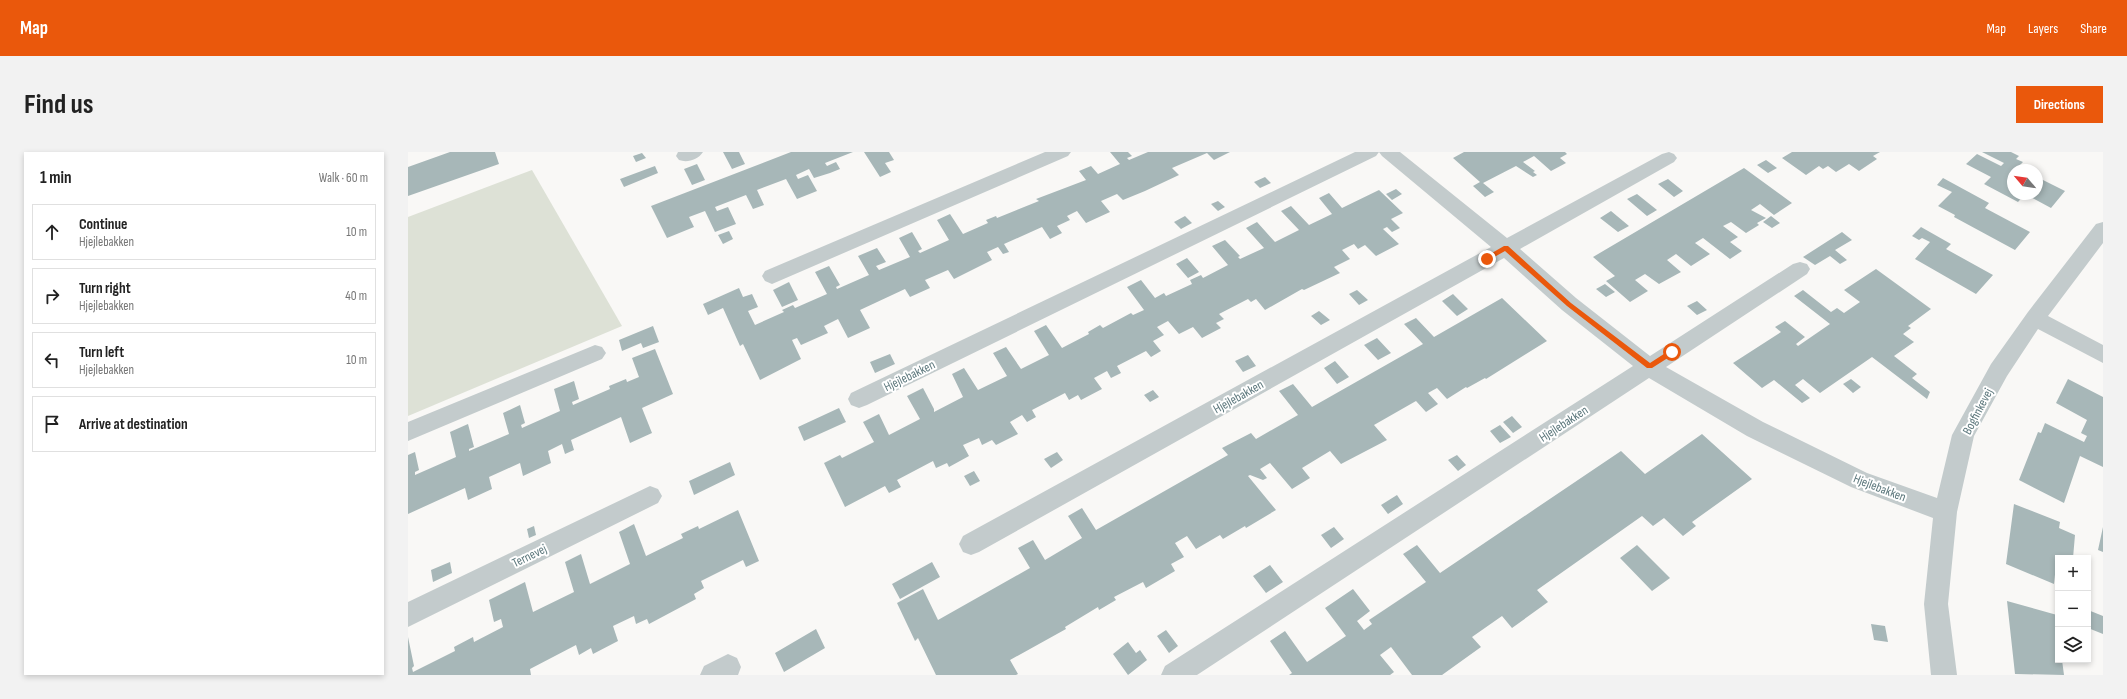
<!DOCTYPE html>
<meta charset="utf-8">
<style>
:root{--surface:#fff;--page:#f2f2f2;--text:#222;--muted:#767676;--line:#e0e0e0;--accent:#ea580c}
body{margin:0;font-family:"Sofia Sans Condensed",sans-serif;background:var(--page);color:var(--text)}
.controls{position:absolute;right:12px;bottom:12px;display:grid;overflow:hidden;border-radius:0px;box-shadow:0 2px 6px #0003}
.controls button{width:36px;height:36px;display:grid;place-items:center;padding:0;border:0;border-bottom:1px solid var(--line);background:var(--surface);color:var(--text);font:20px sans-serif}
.compass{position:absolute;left:1599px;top:12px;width:36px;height:36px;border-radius:50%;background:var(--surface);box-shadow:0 2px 6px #0003;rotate:299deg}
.stop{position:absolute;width:12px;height:12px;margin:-9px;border:3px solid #ea580c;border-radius:50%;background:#fff}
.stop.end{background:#ea580c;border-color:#fff;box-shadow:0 1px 4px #0008}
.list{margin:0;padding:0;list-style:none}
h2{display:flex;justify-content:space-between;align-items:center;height:52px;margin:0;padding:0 16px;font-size:17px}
h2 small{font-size:13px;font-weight:400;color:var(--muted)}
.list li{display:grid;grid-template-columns:26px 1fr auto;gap:12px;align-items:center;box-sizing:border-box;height:56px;margin:0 8px 8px;padding:0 8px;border:1px solid var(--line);border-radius:0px}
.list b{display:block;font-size:15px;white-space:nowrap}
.list p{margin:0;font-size:13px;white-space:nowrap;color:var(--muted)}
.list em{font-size:13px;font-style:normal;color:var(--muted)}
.icon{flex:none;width:22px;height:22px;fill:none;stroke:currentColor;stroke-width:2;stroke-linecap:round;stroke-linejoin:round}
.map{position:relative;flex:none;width:1695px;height:523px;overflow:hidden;border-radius:0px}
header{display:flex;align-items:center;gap:24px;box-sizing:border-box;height:56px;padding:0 20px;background:var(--accent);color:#fff}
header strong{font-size:19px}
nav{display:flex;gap:22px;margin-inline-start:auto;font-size:14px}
.intro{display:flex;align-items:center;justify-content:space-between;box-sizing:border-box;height:96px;padding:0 24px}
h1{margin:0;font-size:28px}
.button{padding:10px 18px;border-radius:0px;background:var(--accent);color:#fff;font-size:14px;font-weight:700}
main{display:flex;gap:24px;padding:0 24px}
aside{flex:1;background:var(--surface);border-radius:0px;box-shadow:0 2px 6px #0003}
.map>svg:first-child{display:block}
</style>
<header>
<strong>Map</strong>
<nav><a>Map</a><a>Layers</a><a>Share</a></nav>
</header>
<div class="intro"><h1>Find us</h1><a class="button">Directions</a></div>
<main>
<aside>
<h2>1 min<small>Walk · 60 m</small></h2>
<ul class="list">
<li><svg class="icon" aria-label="ahead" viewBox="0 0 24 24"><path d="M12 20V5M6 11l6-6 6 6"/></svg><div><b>Continue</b><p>Hjejlebakken</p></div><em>10 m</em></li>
<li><svg class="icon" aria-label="right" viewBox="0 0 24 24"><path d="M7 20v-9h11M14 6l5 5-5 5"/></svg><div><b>Turn right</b><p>Hjejlebakken</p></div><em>40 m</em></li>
<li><svg class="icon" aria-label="left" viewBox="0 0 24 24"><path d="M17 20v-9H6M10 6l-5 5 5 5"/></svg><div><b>Turn left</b><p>Hjejlebakken</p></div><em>10 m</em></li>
<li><svg class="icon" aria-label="arrive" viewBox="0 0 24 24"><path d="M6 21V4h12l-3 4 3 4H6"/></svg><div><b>Arrive at destination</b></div></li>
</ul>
</aside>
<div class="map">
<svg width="1695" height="523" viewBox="0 0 1695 523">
<rect width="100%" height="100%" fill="#f9f8f6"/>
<!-- green -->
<path fill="#dde1d6" d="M124,18L214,174L0,264V65Z"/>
<!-- building -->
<path fill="#a7b7b8" d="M42,0H87L91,12L0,44V15Z
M315,0H331L337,12L324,17Z
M383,0H445L417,11L419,14L428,10L432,17L422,21L406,26L401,17L388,23L390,27L400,23L409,39L389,47L378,27L349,38L356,53L345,57L338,43L307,55L309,59L320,55L328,72L307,80L297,59L281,65L286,75L259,86L243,54Z
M456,0H481L486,8L477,11L483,20L472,25Z
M702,0H720L724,4L719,6L721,8L740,0H822L806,8L799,1L764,16L771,23L737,39L715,48L709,42L693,49L702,60L678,71L669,59L659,64L662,68L649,74L654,81L642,87L634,75L596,92L601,100L595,102L590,95L579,100L584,108L546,127L540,118L517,128L522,136L502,145L497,137L452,158L462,176L440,186L430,167L416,174L420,181L393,193L389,186L384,188L393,207L352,228L335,192L332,194L315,156L300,163L295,152L331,136L335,145L344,142L350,155L340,159L347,173L376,160L374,158L385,153L387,156L419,142L407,120L421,114L432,133L428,135L429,137L461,123L450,104L469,96L478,110L468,114L471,118L502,105L491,86L504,80L514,97L510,99L512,101L541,88L529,68L542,62L555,82L580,71L578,68L588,64L589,66L631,49L628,47L678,28L671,19L683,14L690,22L712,12Z
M1056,0H1157L1159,2L1152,6L1158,11L1143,19L1126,4L1115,10L1127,19L1125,20L1129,23L1125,25L1108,14L1075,31L1086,40L1077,45L1065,34L1072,30L1045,6Z
M1384,0H1472L1465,4L1469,7L1451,19L1441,12L1428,20L1420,14L1415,17L1411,14L1398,23L1374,6Z
M1574,0H1603L1611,4L1608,7L1615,10L1610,15L1615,18H1605V42H1629V25L1657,39L1643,56L1617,42L1610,50L1576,32L1583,25L1558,12L1569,2L1593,14L1596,11Z
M234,1L238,6L228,10L225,4Z
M1358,8L1369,16L1360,21L1349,13Z
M289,12L297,28L284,33L276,17Z
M247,14L250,21L216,35L212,27Z
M1336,16L1384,51L1366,63L1352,52L1343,58L1358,66L1349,71L1351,73L1338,81L1323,70L1315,74L1330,85L1322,90L1334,99L1322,107L1295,86L1287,91L1302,102L1283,114L1268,102L1259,108L1273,120L1251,132L1237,122L1227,128L1240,139L1222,150L1198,129L1207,124L1185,105Z
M857,25L863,31L852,36L846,30Z
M1535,26L1581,51L1577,56L1622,80L1607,98L1546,65L1547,63L1530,54L1544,40L1529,33Z
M1260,27L1275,39L1266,45L1250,32Z
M988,37L994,42L984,48L978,42Z
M971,38L995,61L983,67L992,76L984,80L979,75L975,77L991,92L968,104L957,93L950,97L946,92L934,98L942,107L926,115L932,121L896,138L894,137L857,158L848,147L843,150L840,147L811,162L816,167L808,171L813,176L794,186L785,175L771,182L760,169L749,175L756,183L745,189L753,199L743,205L738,199L709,214L713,221L703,226L699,219L686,226L694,237L673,248L670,243L661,248L657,241L624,258L628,265L619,270L614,263L602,270L610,282L588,293L584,288L574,293L571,286L555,293L561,304L541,315L539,311L528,316L525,309L489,328L493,335L481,341L477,334L437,355L416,311L432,303L434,306L466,290L455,270L471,262L481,283L512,267L499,244L515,236L526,257V260L555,245L544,222L556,216L570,238L599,224L585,201L598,195L613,217L641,203L626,179L638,173L654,196L681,182L680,180L692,173L695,176L723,161L725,163L736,158L719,135L733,128L747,146L756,141L758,144L784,132L782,128L793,123L795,126L820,113L804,94L817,88L832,104L830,105L832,107L856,96L838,76L849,70L867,90L891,78L873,59L883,54L901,73L924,62L911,46L921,41L934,56Z
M1229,42L1249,58L1239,64L1219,47Z
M810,49L817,55L810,59L803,52Z
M1203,59L1221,74L1210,80L1192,66Z
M777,64L784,71L773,77L766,70Z
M1363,64L1372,71L1364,76L1355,70Z
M1513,75L1543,92L1538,97L1585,123L1568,142L1507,107L1522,90L1514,86L1511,88L1504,84Z
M321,79L325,87L315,92L310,83Z
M1434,80L1444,88L1427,98L1439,108L1432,112L1422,104L1407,113L1395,105Z
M779,106L791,120L780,126L768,112Z
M1468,117L1523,157L1500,174L1503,176L1495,182L1506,190L1486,204L1509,222L1504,226L1522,240L1519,247L1464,205L1412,241L1395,227L1387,233L1402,246L1394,251L1366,228L1354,236L1325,211L1373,180L1367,175L1377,169L1397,185L1388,192L1390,194L1422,172L1386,144L1395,138L1423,160L1429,156L1436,161L1452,150L1436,138Z
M381,130L390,148L374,155L365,138Z
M1197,132L1207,140L1198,145L1188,137Z
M949,138L960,148L951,153L941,142Z
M1045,142L1060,157L1049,164L1034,149Z
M1094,146L1139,189L1078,227L1077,226L1059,236L1058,235L1039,247L1029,236L1020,241L1030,252L1018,260L1008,249L966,273L979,288L933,312L922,299L894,316L902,326L884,337L862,311L852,317L859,326L855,328L842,323L840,324L868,358L838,376L837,374L815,387L812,383L788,397L779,384L767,391L776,405L763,412L767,419L738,436L735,430L706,445L708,448L691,458L690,455L657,475L658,477L602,508L610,522L608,523H528L510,486L507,489L489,451L515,437L530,468L622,416L610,396L625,388L637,408L674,386L660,364L674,356L688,378L820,303L814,296L843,281L848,287L890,263L871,239L885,232L904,255L1015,192L996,172L1008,166L1026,185Z
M1289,149L1299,158L1289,163L1279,154Z
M911,159L922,168L913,173L903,164Z
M245,174L251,190L235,196L233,191L214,199L211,188Z
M969,186L983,201L970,208L956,193Z
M247,197L265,242L234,256L244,281L222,291L213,265L163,288L166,298L157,302L154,292L140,299L143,311L115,324L112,311L81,325L84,337L60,348L57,336L0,362V303L7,300L11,318L7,320V323L48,305L42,280L60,272L66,295L61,297V299L101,282L95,261L112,253L117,271L113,273L114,276L152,259L146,237L166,229L171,247L164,250L165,253L202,237L201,234L218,227L219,230L231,225L224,206Z
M482,202L487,212L467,221L462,210Z
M840,203L848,214L835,220L827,209Z
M927,209L941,225L929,232L916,216Z
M1443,227L1453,235L1445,241L1435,232Z
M1660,227L1695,245V315L1672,304L1656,351L1611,328L1630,280L1633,281L1637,271L1676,290L1679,284L1673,281L1679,268L1648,251Z
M745,238L751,245L742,250L736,243Z
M431,256L438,270L396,289L390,275Z
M1104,264L1114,275L1105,281L1095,270Z
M1092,273L1103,285L1092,291L1082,279Z
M1294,282L1344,327L1284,370L1288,374L1275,384L1256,366L1245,374L1234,364L1129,438L1140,450L1104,476L1094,464L1064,485L1073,495L1034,523H1004L983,495L972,503L986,520L982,523H881L884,521L862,489L877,479L899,510L938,484L917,456L945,437L962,459L949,469L956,478L964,472L961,468L1018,430L995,402L1009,393L1032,421L1213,299L1237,322Z
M649,300L655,308L643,316L636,307Z
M1049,303L1058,313L1050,319L1040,308Z
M322,310L327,323L286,343L281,329Z
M566,319L572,329L562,334L556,324Z
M989,343L995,352L980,362L973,353Z
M1606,352L1652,370L1651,376L1667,383L1665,406L1649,404L1646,432L1598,412Z
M330,358L351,409L338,415L335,408L293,429L296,436L286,442L288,447L241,472L239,467L228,472L226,464L205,474L210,489L185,502L183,496L171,503L168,493L122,517L123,523H0V485L6,514L4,516L5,520L47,499L46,495L65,485L66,490L95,475L93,467L86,470L81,448L117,430L125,460L166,440L157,410L173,402L182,432L222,412L211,380L226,372L238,404L275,386L273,382L290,374L291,377Z
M126,374L128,383L121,386L119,377Z
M926,375L936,387L923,396L913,383Z
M1695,375V400L1690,398Z
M1229,393L1262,426L1244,439L1212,406Z
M42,410L44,421L25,430L23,418Z
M524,410L532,425L492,447L484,432Z
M862,413L875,430L858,441L845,424Z
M1599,449L1649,463L1650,508H1654L1656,523L1607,522Z
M1680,458L1695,464V482L1680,476Z
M1463,472L1477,474L1480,490L1466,488Z
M408,477L417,496L376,520L367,501Z
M758,478L770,494L761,501L749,484Z
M720,490L728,501L732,498L739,508L720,523L705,502Z"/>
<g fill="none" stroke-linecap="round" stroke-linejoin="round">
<!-- minor -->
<path fill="#c3cbcc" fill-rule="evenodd" d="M270,0H295C290,8 279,11 271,8L268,4Z
M637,0H663L660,4L371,129L364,132L357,129L354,124L357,119Z
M947,0H971L968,4L459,253L451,256L443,253L440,247L443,241Z
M971,0H992L1099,86L1254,2L1261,0L1266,2L1269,6L1266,10L1112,97L1168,146L1242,204L1385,112L1392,110L1399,112L1402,117L1399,122L1258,215L1355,270L1459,321L1529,346L1544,283L1583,212L1620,160L1688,72L1695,70V91L1640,164L1695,193V211L1630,177L1599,224L1566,284L1549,360L1540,452L1549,523H1523L1516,452L1525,366L1443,335L1339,284L1241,226L789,523H753L757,514L1225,214L1154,158L1096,106L571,400L563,403L555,400L551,392L555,384L1083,95L974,4Z
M187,193L194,195L198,201L194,207L0,289V270Z
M242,334L250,337L254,344L250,351L0,475V450Z
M320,502L329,506L333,515L330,523H292L296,514Z"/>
</g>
<!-- route -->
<path fill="#ea580c" d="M1096,94H1100L1163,151L1242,211L1262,198H1266V202L1244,216H1239L1159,154L1097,99L1081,108H1077V105Z"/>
<g text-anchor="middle" stroke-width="4" stroke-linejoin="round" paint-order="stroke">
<!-- street labels -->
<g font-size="13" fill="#5d787d" stroke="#fff">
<text transform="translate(501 223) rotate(-26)" y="5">Hjejlebakken</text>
<text transform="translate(830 244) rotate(-29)" y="5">Hjejlebakken</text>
<text transform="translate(1569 259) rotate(-62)" y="5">Bogfinkevej</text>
<text transform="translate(1155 271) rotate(-33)" y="5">Hjejlebakken</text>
<text transform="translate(1472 335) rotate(21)" y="5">Hjejlebakken</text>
<text transform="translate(121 403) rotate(-26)" y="5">Ternevej</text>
</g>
</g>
</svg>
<div class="controls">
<button>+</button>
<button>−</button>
<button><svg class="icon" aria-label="layers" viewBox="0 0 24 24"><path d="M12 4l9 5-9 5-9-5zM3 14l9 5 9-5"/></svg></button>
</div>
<svg class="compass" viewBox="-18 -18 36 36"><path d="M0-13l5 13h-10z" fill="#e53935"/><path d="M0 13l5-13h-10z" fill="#767676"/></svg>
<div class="stop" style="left:1264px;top:200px"></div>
<div class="stop end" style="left:1079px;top:107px"></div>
</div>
</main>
